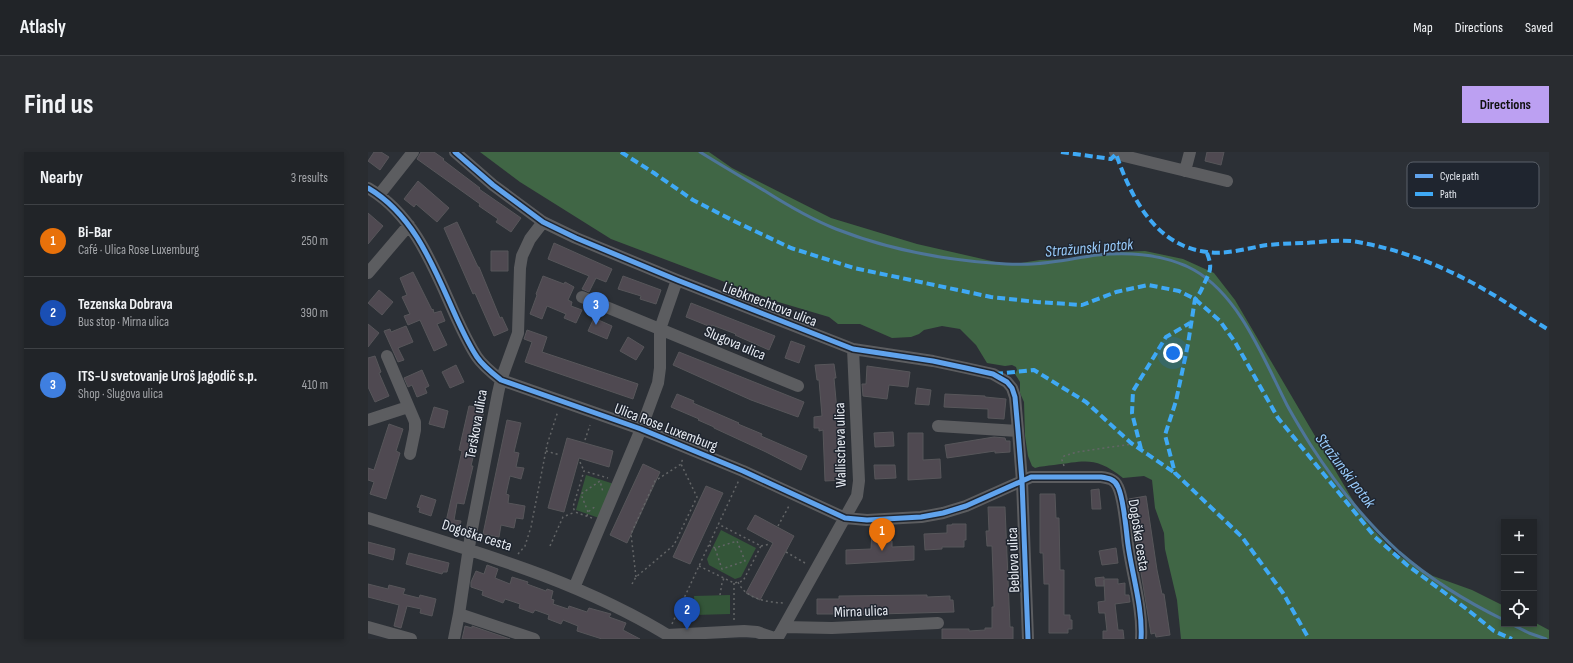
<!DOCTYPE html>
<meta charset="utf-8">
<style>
:root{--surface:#212428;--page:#292c30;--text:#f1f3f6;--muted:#a2a4a8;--line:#3e4145;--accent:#bca0f2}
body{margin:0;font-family:"Sofia Sans Condensed",sans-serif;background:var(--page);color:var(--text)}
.controls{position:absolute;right:12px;bottom:12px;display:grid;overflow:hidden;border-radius:0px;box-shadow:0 2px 6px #0003}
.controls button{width:36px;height:36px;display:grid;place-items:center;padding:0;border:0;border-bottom:1px solid var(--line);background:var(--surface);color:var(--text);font:20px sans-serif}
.you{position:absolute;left:805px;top:201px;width:14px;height:14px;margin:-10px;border:3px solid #fff;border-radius:50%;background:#1a73e8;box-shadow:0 0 0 6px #1a73e833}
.badge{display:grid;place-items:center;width:26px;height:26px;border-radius:50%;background:var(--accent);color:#fff;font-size:13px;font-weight:700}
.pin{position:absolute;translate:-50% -33px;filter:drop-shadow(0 1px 2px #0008)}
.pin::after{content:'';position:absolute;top:21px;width:14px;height:12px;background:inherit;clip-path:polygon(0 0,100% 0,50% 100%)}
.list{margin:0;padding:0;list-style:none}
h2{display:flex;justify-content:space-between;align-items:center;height:52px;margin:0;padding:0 16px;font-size:17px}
h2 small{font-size:13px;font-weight:400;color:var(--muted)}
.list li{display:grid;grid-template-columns:26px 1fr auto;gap:12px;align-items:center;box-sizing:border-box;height:72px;padding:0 16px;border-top:1px solid var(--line)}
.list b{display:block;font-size:15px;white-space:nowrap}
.list p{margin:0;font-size:13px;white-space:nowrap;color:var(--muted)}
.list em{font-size:13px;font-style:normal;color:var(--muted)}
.icon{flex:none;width:22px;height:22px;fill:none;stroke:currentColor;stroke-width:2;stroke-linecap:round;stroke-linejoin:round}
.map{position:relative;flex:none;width:1181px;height:487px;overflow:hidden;border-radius:0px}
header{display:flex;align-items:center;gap:24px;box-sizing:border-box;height:56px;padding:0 20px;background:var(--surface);border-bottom:1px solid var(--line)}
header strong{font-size:19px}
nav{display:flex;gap:22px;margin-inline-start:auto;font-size:14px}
.intro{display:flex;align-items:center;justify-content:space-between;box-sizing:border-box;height:96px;padding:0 24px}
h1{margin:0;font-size:28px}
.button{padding:10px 18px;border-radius:0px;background:var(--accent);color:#111;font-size:14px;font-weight:700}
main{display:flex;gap:24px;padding:0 24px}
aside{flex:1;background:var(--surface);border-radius:0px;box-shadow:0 2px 6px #0003}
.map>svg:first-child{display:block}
</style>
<header>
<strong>Atlasly</strong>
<nav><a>Map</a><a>Directions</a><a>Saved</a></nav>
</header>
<div class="intro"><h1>Find us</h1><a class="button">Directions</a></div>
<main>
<aside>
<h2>Nearby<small>3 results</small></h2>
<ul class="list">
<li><span class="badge" style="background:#e8710a">1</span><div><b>Bi-Bar</b><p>Café · Ulica Rose Luxemburg</p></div><em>250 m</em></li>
<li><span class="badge" style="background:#1a4fb4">2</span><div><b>Tezenska Dobrava</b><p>Bus stop · Mirna ulica</p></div><em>390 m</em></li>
<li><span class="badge" style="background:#3f7fe0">3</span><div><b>ITS-U svetovanje Uroš Jagodič s.p.</b><p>Shop · Slugova ulica</p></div><em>410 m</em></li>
</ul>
</aside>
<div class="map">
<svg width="1181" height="487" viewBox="0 0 1181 487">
<rect width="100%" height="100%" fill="#2c3036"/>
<!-- green -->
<path fill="#345639" d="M218,323L246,332L231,366L208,358Z
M353,378L388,396L373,425L367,427L341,413L339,407Z
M362,443V462L327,463L326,444Z"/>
<!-- forest -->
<path fill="#406645" d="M112,0H341L364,16L463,66L549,92L641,113L672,108L707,107L753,100L777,99L815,107L846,121L867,148L987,352L1000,372L1028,402L1065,424L1104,438L1136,454V472H1166V470L1181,478V487H813L809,448L797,397L796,381L787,356L784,328L776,324L755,326C727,304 718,309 686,313C679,314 673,314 667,316L664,314L660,304L657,284L656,250L652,241V230L647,222L649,218L648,215L644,213L637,214L619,211L608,193L592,177L574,174L556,178L551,182L543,185L524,186L492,172H470L461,165L407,149L243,87L152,30Z"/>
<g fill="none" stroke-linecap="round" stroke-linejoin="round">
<!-- stream -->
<path stroke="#4e7599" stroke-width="3" d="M332,0C353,13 375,26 397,39C419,53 443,67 468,77C519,97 569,107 624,111C637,112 651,113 664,112C686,111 707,106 729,103C761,100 797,102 826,118C872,144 896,208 919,253C926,266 934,279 942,292C967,331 997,369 1031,400C1062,427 1099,450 1136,468
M1143,472L1161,481L1178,487"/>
</g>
<!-- building -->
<path fill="#4f4951" stroke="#57565a" d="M6,0H13L21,5L12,18L0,9Z
M53,0H66L76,7L75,8L112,36L111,37L153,66L143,80L128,70L130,67L111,54L112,52L49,7Z
M839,0H856L853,13L837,9Z
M50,29L81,56L69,70L48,52L46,55L36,47Z
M0,61L15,74L0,92Z
M89,70L110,115H111L132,166L134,165L140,178L126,184L107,141L105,142L76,76Z
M186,91L244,117L238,130L228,126L221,140L214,137L221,124L180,107Z
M123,99H140V119H123Z
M45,120L64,158L65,157L66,161L73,159L77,169L69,172L79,193L66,199L52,168L40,173L36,164L42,162L34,145L39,143L32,126Z
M175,124L196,132L197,130L206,135L200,148L204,150L203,154L214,158L208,171L196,166L198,162L179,154L174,167L162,162L169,143L168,142Z
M255,124L293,138L288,152L272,147L273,144L250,137Z
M11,138L25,150L14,163L0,151Z
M323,151L407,184L401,198L367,183L368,182L344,173L343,175L318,165Z
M226,166L244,174L239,187L220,179Z
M0,172L11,181L0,195Z
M38,174L45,190L30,196L36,208L30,210L16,179L22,177L23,180Z
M159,178L179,185L174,200L270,232L265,247L157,210L164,190L156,187Z
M260,185L276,195L268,208L252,199Z
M423,189L437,194L431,211L417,206Z
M311,200L436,250L430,265L383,248L305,213Z
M7,204L13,220L11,221L21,244L7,250L0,235V206Z
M466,212L468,226H466L469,259H470L471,267H476L477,277L472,278L476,328L457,329L455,278L451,279V276H446V265L454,264L451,228H449L447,213Z
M88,213L96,230L82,236L74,220Z
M499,214L542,220L540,235L521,233L519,247L495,244L494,232H498Z
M54,218L61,234L57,236L59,241L49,245L44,233L40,235L36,226Z
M549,236L563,238L561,253L547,252Z
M309,242L326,249L325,251L371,271L370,272L394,282L393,284L439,304L433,318L398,300L346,276V275L330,268L331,267L303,255Z
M577,242L617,244V245L638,247L636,267L620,266V257L576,255Z
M101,254L109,255V257L116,259L103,314H105L96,352L89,351L86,368L93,369L91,377L77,374L94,299L91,298Z
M66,255L80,259L76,276L61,272Z
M139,268L153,271L146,300L151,301L148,315L156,316L153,327L142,324L138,342L141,343L140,351L157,354L155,367L148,366L146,376L133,373L131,385L115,382Z
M21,272L35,277L28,299L32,301L18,347L2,342L6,330L0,328V316L6,318Z
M525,280L526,294L507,295L506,281Z
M540,281H555V308L572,307L573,326L540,328Z
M626,285L637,286L638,289H642V300L627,301V299L579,306L577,293Z
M199,286L245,299L241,315L211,306L196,360L180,356Z
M275,312L292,320L259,391L242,383Z
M506,313H527L528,326L507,327Z
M338,334L355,341L322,412L305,405Z
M731,337L733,357H724L723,338Z
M672,342H687L688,366H691L692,418H696V463H702V468H704V477H700V481H681V432H676L675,401H672Z
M53,343L68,348L63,364L51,360L52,356L49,355Z
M778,344L789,418L794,442H796L802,483L788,485L787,481L783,482L761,347Z
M620,355H637L642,475H645V487H574V477H601V479L617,478V476H624V455H626L625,421L624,394H619L618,379H621Z
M387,363L426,384L392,448L378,441L405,391L379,377Z
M584,372H598V388H596V395H574V397L557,398L556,382L579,381V373H584Z
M504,380H518L519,389H524V395L546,394V408L478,412V398L503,397Z
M0,390L27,397L25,408L0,401Z
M748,396L750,411L734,413L731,399Z
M41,401L81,411L79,420H75L74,422L38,412Z
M119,413L130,417L127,426L142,432L144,425L160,430L159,432L178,439L179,437L185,439L183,447L186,448L185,452L200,457L201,454L219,460L221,456L243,462L241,465L258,471L255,478L272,487H234L209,479L210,474L195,468L193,472L180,467L181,463L167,458L165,461L151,456L152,452L137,447L135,451L114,443L115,439L103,435V430L108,419L116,422Z
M736,425V427H750V432L757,431V443H761L762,450L747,452L750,478H755L756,487H735V479H739L737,461H731L730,450L737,449L736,428V434H728L727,426Z
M0,432L20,437L21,433L37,437L35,442L51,446L52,443L68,447L64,464L52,461L53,457L39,454L33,476L26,474L31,453L0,445Z
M559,443V445L582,444V448H585L586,460L472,463V462H449V447H471V444Z
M97,474L104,476V474L142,487H94Z"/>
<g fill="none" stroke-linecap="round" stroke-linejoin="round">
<!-- path -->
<path stroke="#636567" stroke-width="1.5" stroke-dasharray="2 3" stroke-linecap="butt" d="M217,288L222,273
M178,299L192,303
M212,310L216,319
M696,314L694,308L696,304L709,300L764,292
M220,360L213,342L232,329L235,340
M219,364L220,360L228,354
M224,366L207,360L205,355L216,319L240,326
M410,374L421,354
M341,393L347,396L369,389L377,409L354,417L347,396
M182,394L195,365L207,360
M393,394L402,392
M418,400L437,411
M150,402L157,394L163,375L179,293L190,259
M331,414L366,431L375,429L393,394L350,372
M268,425L263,382L287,329L313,312
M370,430C378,447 398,450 415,451
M366,431V469
M264,432L268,425L306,393L329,345L313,312L315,306
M352,443L354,431L356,426
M304,472L371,328"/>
<!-- minor -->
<path stroke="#5c5d60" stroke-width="12" d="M87,0L125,33L175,70L208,86L309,128L485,197L565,209L598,216L625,222L639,230L644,236L647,245L650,279L654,329L660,487
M747,0L748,2L859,29
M817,19L822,0
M0,36C48,64 67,119 89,167C95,180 101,193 109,205C115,214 124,221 133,228L273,277L375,319L477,366L499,368L553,365L575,361L598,354L663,325H733C740,326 747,327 750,335C756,347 758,378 760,393C764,422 775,457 773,487
M11,43L45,0
M0,121L41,73
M214,145L430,234
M19,204L47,270V278L42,302
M0,268L40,255
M570,274L650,279
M0,366C105,399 212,428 306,487
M206,436L273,277L290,231L292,216V177L309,128
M91,462L166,487
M0,475L43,487
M416,475L464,476L570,471
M299,483L376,479L389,480L409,487
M86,487L91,462L103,382L130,241L133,228L150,181L152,116L154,104L162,87L175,70
M409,487L489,344L491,329L485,197"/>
<!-- quiet -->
<path stroke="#3fa9f5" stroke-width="4" stroke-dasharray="8 4" stroke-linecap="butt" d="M253,0L286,21L325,48L368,70L423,96L486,116L623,145L669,150L714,153L748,140L780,133L811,139L827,147L852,169L867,190L910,266L1007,385L1039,413L1100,458L1126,479L1144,487
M693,0L743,7L748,2C763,45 787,94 839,100C858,103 880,96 899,93C912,92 925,91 938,91C955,90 973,87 990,90C1034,98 1078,115 1117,138C1139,150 1159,165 1181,178
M839,101C845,117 842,119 835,134C833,139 831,143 827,147L820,192L808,249L797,283L807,321L874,385L915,441L941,487
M627,222L666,218L718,250L763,291L807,321
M773,297L764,261L765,239L798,185L822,171"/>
<!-- cycleway casing -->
<g stroke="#1f252f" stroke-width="8">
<path id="cycleway" d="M87,0L125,33L175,70L208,86L309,128L485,197L565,209L598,216L625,222L639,230L644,236L647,245L650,279L654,329L660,487
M0,36C48,64 67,119 89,167C95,180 101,193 109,205C115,214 124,221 133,228L273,277L375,319L477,366L499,368L553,365L575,361L598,354L663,325H733C740,326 747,327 750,335C756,347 758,378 760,393C764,422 775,457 773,487"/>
</g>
<!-- cycleway -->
<use href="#cycleway" stroke="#60a3ed" stroke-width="5"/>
</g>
<g text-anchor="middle" stroke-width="3" stroke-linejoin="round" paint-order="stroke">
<!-- street labels -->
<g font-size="15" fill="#e8ecf3" stroke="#1f252f">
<text transform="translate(402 152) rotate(21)" y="5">Liebknechtova ulica</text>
<text transform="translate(367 191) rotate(23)" y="5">Slugova ulica</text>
<text transform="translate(108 272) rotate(-80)" y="5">Terškova ulica</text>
<text transform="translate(298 275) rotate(21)" y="5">Ulica Rose Luxemburg</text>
<text transform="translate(472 293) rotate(-91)" y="5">Wallischeva ulica</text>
<text transform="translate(109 383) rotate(18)" y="5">Dogoška cesta</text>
<text transform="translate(771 383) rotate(81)" y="5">Dogoška cesta</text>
<text transform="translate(645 408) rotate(-92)" y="5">Beblova ulica</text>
<text transform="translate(493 459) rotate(-2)" y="5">Mirna ulica</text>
</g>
<!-- water labels -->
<g font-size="16" font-style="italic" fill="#99ccfc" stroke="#1f252f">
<text transform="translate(721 95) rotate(-5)" y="6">Stražunski potok</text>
<text transform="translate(978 318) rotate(53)" y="6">Stražunski potok</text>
</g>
</g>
<!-- legend -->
<rect x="1039" y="10" width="132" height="46" rx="6" fill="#1f252f" stroke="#5b616a" stroke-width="1"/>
<rect x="1047" y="22" width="18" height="4" fill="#60a3ed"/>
<rect x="1047" y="40" width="18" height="4" fill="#3fa9f5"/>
<g font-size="11" fill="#e8ecf3">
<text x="1072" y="28">Cycle path</text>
<text x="1072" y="46">Path</text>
</g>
</svg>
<div class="controls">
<button>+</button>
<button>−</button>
<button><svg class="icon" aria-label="locate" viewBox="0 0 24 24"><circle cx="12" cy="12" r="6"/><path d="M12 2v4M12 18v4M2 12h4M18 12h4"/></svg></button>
</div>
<div class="you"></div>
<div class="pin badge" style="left:514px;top:399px;background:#e8710a">1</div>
<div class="pin badge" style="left:319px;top:478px;background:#1a4fb4">2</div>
<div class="pin badge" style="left:228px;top:173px;background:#3f7fe0">3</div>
</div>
</main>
